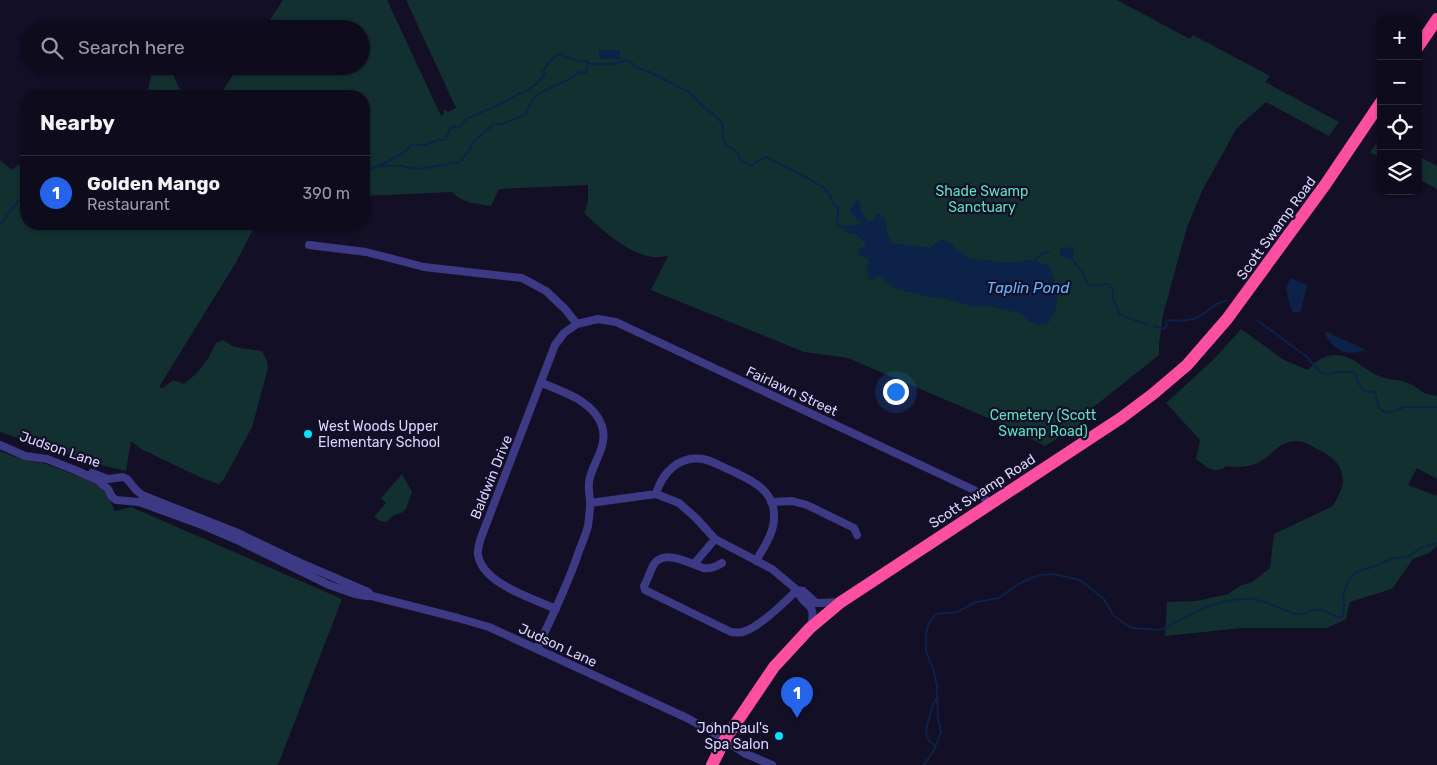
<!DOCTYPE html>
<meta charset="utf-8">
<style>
:root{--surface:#0e0b1c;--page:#171425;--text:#f1f3f6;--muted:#9b9ba3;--line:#2e2b3b;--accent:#2563eb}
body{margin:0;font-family:Rubik,sans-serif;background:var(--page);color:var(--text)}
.controls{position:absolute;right:15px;top:15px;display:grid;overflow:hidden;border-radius:10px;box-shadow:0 1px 4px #0004}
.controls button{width:45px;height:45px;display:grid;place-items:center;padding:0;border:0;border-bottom:1px solid var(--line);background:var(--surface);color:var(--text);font:25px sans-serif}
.you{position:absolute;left:895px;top:391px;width:18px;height:18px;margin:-12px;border:4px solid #fff;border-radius:50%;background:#1a73e8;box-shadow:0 0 0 8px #1a73e833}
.badge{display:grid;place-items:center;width:32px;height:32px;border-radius:50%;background:var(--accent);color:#fff;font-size:16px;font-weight:700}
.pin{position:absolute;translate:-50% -41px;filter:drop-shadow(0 1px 2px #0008)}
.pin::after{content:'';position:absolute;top:26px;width:18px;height:15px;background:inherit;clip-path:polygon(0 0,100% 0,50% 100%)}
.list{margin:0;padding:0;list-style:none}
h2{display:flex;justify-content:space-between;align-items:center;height:65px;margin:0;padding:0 20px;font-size:21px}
h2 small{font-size:16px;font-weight:400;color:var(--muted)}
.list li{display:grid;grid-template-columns:32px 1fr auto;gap:15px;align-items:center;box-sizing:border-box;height:75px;padding:0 20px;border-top:1px solid var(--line)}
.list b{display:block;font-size:19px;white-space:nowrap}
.list p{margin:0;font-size:16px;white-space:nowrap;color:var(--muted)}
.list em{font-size:16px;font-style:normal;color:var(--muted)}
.icon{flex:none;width:28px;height:28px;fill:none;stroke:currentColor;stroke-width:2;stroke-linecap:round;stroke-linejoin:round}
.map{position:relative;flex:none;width:1437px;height:765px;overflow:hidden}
.search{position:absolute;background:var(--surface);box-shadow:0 1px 4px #0004;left:20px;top:20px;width:350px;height:55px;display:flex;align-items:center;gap:12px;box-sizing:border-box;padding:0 18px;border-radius:28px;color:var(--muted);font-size:19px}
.panel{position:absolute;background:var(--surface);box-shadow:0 1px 4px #0004;left:20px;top:90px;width:350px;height:140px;border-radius:20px}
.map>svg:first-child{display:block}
</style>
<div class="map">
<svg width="1437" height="765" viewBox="0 0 1437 765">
<rect width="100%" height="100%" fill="#130f26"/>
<!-- green -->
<path fill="#12302f" d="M283,0H387L441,116L444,114L443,111L446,110L448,112L456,108L406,0H1117L1190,39L1193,35L1270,76L1265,82L1339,122L1329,136L1266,102L1237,128L1203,189L1187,227L1163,315L1159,344V355L1081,417L1087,420L1045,446L1002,424L848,358L804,352L651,290L668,256C663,256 657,258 652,257C625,252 604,231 584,213L588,202V185L499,189L491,206C479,204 460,203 453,192L364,196V96H219L239,66H361V29H264Z
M153,66H169L181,92L200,96H142L148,91Z
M1381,137V158L1370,152Z
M1418,156L1437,166V189L1418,179Z
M26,159V224H256L235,264L159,387L163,388L173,380L184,384L197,373L209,357L216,343L223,340L234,347L262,351L267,361L268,368L252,427L224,479L219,484L204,479L141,449L131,441L126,471L101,465L0,432V160L12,170Z
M1241,329L1284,360L1308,370C1319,357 1332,351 1349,358C1359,362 1368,372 1379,376C1387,380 1397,379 1405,382C1412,384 1417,388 1422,392C1426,394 1432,395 1437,396V479L1417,468L1408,485L1437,496V546L1429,553L1413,559L1392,589L1350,602L1346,619L1327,628H1242L1165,636L1167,602L1196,601L1228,594L1240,586L1252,582L1270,568L1274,534L1333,506C1336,500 1343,489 1343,482C1343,465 1332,456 1319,450C1312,447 1305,441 1297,441C1280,441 1273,454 1261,461C1251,467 1238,468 1227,466C1214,475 1207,467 1196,459L1200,440L1166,403L1214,359Z
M0,451L20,459L46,464L83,478L100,487L107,494L115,511L131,507L342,599L278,765H0Z
M402,474L412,492L406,509L401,513L394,515L386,522L380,521L374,517L386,503L381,498Z"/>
<!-- water -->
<path fill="#0c2248" d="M599,50H620V59H599Z
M856,200L860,201L862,213L868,221H873L876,215L879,214L885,218L889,238L892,243L929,248L941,239L951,243L958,251H961L966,257L976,259L1008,263L1030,260L1048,265C1059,285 1062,308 1046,325L1037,324L1028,321L1022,314L995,307L971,306L948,299L925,296L893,288L879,275L873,280L867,278L868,273L866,267L870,262L867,258L859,255L858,252L861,248L865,247V243L856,234L848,233L844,230L845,226L863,224L858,221L850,211L853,204Z
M1067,247L1073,249L1074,254L1072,259L1064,258L1060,254V249Z
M1291,278L1307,285L1301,311L1293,313L1289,303L1286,287Z
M1325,331L1364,349L1365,351C1358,352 1349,354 1344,352C1335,349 1326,340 1325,331Z"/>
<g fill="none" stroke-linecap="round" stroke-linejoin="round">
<!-- stream -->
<path stroke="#0c2248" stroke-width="2" d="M380,166H401L420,169L460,162L470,149L473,142L494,124H503L525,115C528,110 530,102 534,98C547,85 567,85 579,72L585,73L587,70V63
M364,172C375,167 406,155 411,145H425L437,140H445C448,135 448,130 453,126L459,128L466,119L507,101L518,94L528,90L535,85L545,75L543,72C547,64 552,56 561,54C569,60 577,61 587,61L589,64H614L626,60L632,63L637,68L650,72L690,93L696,98L702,106L712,113L722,123L723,139L726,145L737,152L741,161L752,166L759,160L766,157L809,179L824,188L830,195L835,206L838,207L837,226L845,228
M0,224C9,215 16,200 26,195
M1071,258L1083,273L1088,285C1097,288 1103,281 1111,285L1113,291V299L1120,315L1148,325
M1035,262C1038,256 1042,251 1049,252
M1257,320L1307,357L1321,373L1329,374L1337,372H1354C1359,382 1360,394 1375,392L1379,408L1383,411L1389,413L1405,407H1437
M1154,326L1163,329L1167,326L1166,322L1169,320C1178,321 1190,321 1198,317C1208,313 1214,302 1226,301
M935,746C932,743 928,741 927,737C924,730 933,704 937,697
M924,765L934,750L941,732L938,718L937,686L934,672L926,651V634L929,623L935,614L957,612L976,602L999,598L1017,585L1029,579L1040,575L1054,574L1080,580L1104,599L1113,615L1126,625L1132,628L1158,630L1163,629C1190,614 1221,596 1253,599C1268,601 1282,611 1297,614C1304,615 1311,609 1319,610C1327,610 1332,616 1340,618L1343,616L1344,604L1343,598L1345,589L1351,577L1358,571L1379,565L1393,558L1407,557L1421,548L1437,543"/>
<!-- minor -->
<path stroke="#3d3a85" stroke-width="8" d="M309,245L366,252L424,267L522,278L546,291L565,309L577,324
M0,445L25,456L47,459L75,470L97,480L108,489L112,497L116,500L139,502L202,525L237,540L329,585L355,594L366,596H372L458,618L489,627L687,718L712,732L744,753L772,765
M92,473L108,479L123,477L127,479L136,490L142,495L238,533L303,564L368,592L372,596
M656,494C662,473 679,455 703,459C713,461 722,467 732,471C751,480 774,490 774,515C775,532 764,547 756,561
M771,502L792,501L807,505L854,528L857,535
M590,503L656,494L679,503L696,518L715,539L772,569L797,590L803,591L816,603H821L839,602
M722,563C715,567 711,569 703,568C690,563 664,549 654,564C650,571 648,579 644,586L645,590L731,632C735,632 739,633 743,632C759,628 785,602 797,590
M694,564L715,539
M797,590C804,609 817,600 811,626
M556,609C532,598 483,584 478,555C477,549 480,541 482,535L555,345L564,333L577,324L598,319L616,322L974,490L990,503
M537,649C552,616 568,585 579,551C582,543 586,534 588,526C589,519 590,510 590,503C590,494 587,486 590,477C595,460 608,444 602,426C594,401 563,392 542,383"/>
<!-- highway -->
<path stroke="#ff4fa3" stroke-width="12" d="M1418,47L1437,19
M712,765L724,741L774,667L810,628L841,602L1121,418L1153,394L1187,365L1227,319L1325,185L1381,102"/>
</g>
<!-- markers -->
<g fill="#00e5ff" stroke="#130f26" stroke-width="2">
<circle cx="308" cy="434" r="5"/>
<circle cx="779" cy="736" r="5"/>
</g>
<g text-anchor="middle" stroke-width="4.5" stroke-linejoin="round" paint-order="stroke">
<!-- park labels -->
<g font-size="14" fill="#5fe0c0" stroke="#130f26">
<text x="982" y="196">Shade Swamp<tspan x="982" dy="16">Sanctuary</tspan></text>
<text x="1043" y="420">Cemetery (Scott<tspan x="1043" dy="16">Swamp Road)</tspan></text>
</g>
<!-- street labels -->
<g font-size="14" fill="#d9d4ff" stroke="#130f26">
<text transform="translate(1276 228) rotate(-54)" y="5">Scott Swamp Road</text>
<text transform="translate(792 391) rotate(25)" y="5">Fairlawn Street</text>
<text transform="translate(60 449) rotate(19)" y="5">Judson Lane</text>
<text transform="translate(491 477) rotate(-68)" y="5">Baldwin Drive</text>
<text transform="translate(982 491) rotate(-33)" y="5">Scott Swamp Road</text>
<text transform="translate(558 645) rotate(25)" y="5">Judson Lane</text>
</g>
<!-- poi labels -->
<g font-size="14" fill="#d9d4ff" stroke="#130f26" text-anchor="start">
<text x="318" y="431">West Woods Upper<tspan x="318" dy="16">Elementary School</tspan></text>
<text x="769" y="733" text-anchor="end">JohnPaul's<tspan x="769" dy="16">Spa Salon</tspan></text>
</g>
<!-- water labels -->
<g font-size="15" font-style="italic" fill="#62b6ff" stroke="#130f26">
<text x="1028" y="293">Taplin Pond</text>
</g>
</g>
</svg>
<div class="controls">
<button>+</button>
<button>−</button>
<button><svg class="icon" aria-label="locate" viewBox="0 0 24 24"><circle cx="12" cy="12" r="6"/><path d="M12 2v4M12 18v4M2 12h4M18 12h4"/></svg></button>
<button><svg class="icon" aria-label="layers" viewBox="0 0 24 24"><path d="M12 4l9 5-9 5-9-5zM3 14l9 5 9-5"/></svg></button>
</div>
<div class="you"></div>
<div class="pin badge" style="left:797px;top:718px">1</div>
<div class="search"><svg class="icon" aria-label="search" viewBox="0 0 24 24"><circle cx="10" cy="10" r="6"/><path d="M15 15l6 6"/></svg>Search here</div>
<section class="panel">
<h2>Nearby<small></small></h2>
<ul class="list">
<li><span class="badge">1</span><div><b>Golden Mango</b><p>Restaurant</p></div><em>390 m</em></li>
</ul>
</section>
</div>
